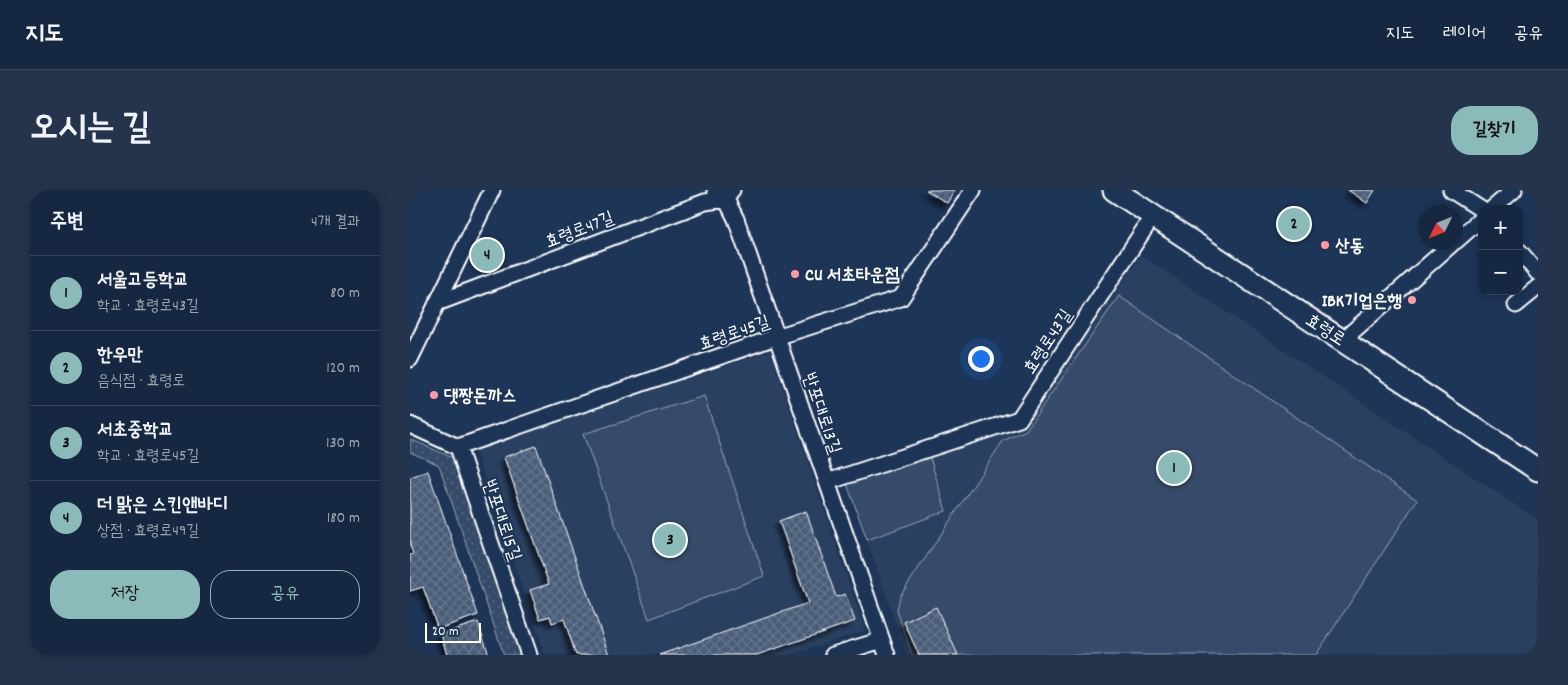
<!DOCTYPE html>
<html lang="ko">
<meta charset="utf-8">
<style>
:root{--surface:#162841;--page:#23344c;--text:#f1f3f6;--muted:#9ea6b1;--line:#35445a;--accent:#8bbbb9}
body{margin:0;font-family:Dekko,"Poor Story",sans-serif;background:var(--page);color:var(--text)}
.controls{position:absolute;right:15px;top:15px;display:grid;overflow:hidden;border-radius:10px;box-shadow:0 2px 12px #0003}
.controls button{width:45px;height:45px;display:grid;place-items:center;padding:0;border:0;border-bottom:1px solid var(--line);background:var(--surface);color:var(--text);font:25px sans-serif}
.compass{position:absolute;left:1008px;top:15px;width:45px;height:45px;border-radius:50%;background:var(--surface);box-shadow:0 2px 12px #0003;rotate:227deg}
.scale{position:absolute;left:15px;bottom:12px;width:56px;box-sizing:border-box;padding-left:5px;border:2px solid #fff;border-top:0;font-size:14px;line-height:18px;white-space:nowrap;color:#fff;-webkit-text-stroke:4px #1d3557;paint-order:stroke}
.you{position:absolute;left:570px;top:168px;width:18px;height:18px;margin:-12px;border:4px solid #fff;border-radius:50%;background:#1a73e8;box-shadow:0 0 0 8px #1a73e833}
.badge{display:grid;place-items:center;width:32px;height:32px;border-radius:50%;background:var(--accent);color:#111;font-size:16px;font-weight:700}
.pin{position:absolute;translate:-50% -50%;border:2px solid #fff;box-shadow:0 1px 5px #0006}
.list{margin:0;padding:0;list-style:none}
h2{display:flex;justify-content:space-between;align-items:center;height:65px;margin:0;padding:0 20px;font-size:21px}
h2 small{font-size:16px;font-weight:400;color:var(--muted)}
.list li{display:grid;grid-template-columns:32px 1fr auto;gap:15px;align-items:center;box-sizing:border-box;height:75px;padding:0 20px;border-top:1px solid var(--line)}
.list b{display:block;font-size:19px;white-space:nowrap}
.list p{margin:0;font-size:16px;white-space:nowrap;color:var(--muted)}
.list em{font-size:16px;font-style:normal;color:var(--muted)}
.actions{display:flex;gap:10px;padding:15px 20px}
.actions a{flex:1;padding:11px 0;border:1px solid var(--accent);border-radius:20px;text-align:center;font-size:18px;color:var(--accent)}
.actions .main{background:var(--accent);color:#111}
.map{position:relative;flex:none;width:1128px;height:465px;overflow:hidden;border-radius:20px}
header{display:flex;align-items:center;gap:30px;box-sizing:border-box;height:70px;padding:0 25px;background:var(--surface);border-bottom:1px solid var(--line)}
header strong{font-size:24px}
nav{display:flex;gap:28px;margin-inline-start:auto;font-size:18px}
.intro{display:flex;align-items:center;justify-content:space-between;box-sizing:border-box;height:120px;padding:0 30px}
h1{margin:0;font-size:35px}
.button{padding:12px 22px;border-radius:20px;background:var(--accent);color:#111;font-size:18px;font-weight:700}
main{display:flex;gap:30px;padding:0 30px}
aside{flex:1;background:var(--surface);border-radius:20px;box-shadow:0 2px 12px #0003}
.map>svg:first-child{display:block}
</style>
<header>
<strong>지도</strong>
<nav><a>지도</a><a>레이어</a><a>공유</a></nav>
</header>
<div class="intro"><h1>오시는 길</h1><a class="button">길찾기</a></div>
<main>
<aside>
<h2>주변<small>4개 결과</small></h2>
<ul class="list">
<li><span class="badge">1</span><div><b>서울고등학교</b><p>학교 · 효령로43길</p></div><em>80 m</em></li>
<li><span class="badge">2</span><div><b>한우만</b><p>음식점 · 효령로</p></div><em>120 m</em></li>
<li><span class="badge">3</span><div><b>서초중학교</b><p>학교 · 효령로45길</p></div><em>130 m</em></li>
<li><span class="badge">4</span><div><b>더 맑은 스킨앤바디</b><p>상점 · 효령로49길</p></div><em>180 m</em></li>
</ul>
<div class="actions"><a class="main">저장</a><a>공유</a></div>
</aside>
<div class="map">
<svg width="1128" height="465" viewBox="0 0 1128 465">
<defs>
<pattern id="green-dots" width="8" height="8" patternUnits="userSpaceOnUse" patternTransform="scale(1.25)"><rect width="8" height="8" fill="#364b69"/><path d="M2 2h.1M6 6h.1" fill="none" stroke="#546680" stroke-width="1.8" stroke-linecap="round"/></pattern>
<pattern id="building-cross-hatch" width="8" height="8" patternUnits="userSpaceOnUse" patternTransform="scale(1.25)"><rect width="8" height="8" fill="#4a5d79"/><path d="M0 0l8 8M0 8l8-8" fill="none" stroke="#65758d"/></pattern>
<filter id="shadow"><feDropShadow dx="-4.5" dy="4.5" stdDeviation="2.5" flood-color="#0009"/></filter>
</defs>
<rect width="100%" height="100%" fill="#1d3557"/>
<filter id="ink" filterUnits="userSpaceOnUse"><feTurbulence type="fractalNoise" baseFrequency=".02" numOctaves="2"/><feDisplacementMap in="SourceGraphic" scale="10" xChannelSelector="R" yChannelSelector="G"/><feConvolveMatrix kernelMatrix="1 2 1 2 8 2 1 2 1" color-interpolation-filters="sRGB"/></filter>
<g filter="url(#ink)">
<!-- built -->
<path fill="#2a4161" d="M731,65L1128,330V465H497L436,291L617,233Z
M360,161L455,440L380,465H135L65,260Z"/>
<!-- green -->
<path fill="url(#green-dots)" stroke="#9aa5b4" d="M0,249L43,268L110,465H94L29,275L0,262Z"/>
<!-- pitch -->
<path fill="#364b69" stroke="#9aa5b4" d="M709,106L1007,310L906,465H502L487,420L490,406L593,251L616,240Z
M294,206L354,386L239,429L173,244Z
M519,264L536,321L457,350L436,291Z"/>
<!-- building -->
<path fill="url(#building-cross-hatch)" stroke="#fff" filter="url(#shadow)" d="M516,0H545L537,13Z
M938,0H965L957,13Z
M126,256L199,465H166L154,429L142,433L140,426L130,429L120,400L139,394L94,267Z
M18,281L68,425L28,439L13,397L0,401V365L3,364L0,355V287Z
M396,321L426,407L435,404L445,431L347,465H249L398,413L369,331Z
M526,417L548,465H509L494,432Z
M68,432L79,465H37L31,444Z"/>
<g fill="none" stroke-linecap="round" stroke-linejoin="round">
<!-- minor casing -->
<g stroke="#fff" stroke-width="19">
<path id="minor" d="M305,0L316,9L326,29L477,465
M1041,0L1072,20
M1082,19L1104,0
M1046,51L1072,28
M1109,61L1128,83
M27,113L295,12L316,9L322,0
M1106,115L1128,97
M933,150L1044,52
M0,169L82,0
M0,235L48,257L119,465
M48,257L366,147L491,108L563,0
M417,292L609,229L743,26
M423,465L472,450"/>
</g>
<!-- secondary casing -->
<g stroke="#fff" stroke-width="25">
<path id="secondary" d="M704,0L1128,280"/>
</g>
<!-- minor -->
<use href="#minor" stroke="#1d3557" stroke-width="15"/>
<!-- secondary -->
<use href="#secondary" stroke="#1d3557" stroke-width="21"/>
</g>
</g>
<!-- markers -->
<g fill="#ff9aa2" stroke="#1d3557" stroke-width="2">
<circle cx="915" cy="55" r="5"/>
<circle cx="385" cy="84" r="5"/>
<circle cx="1002" cy="110" r="5"/>
<circle cx="24" cy="205" r="5"/>
</g>
<g text-anchor="middle" stroke-width="4.5" stroke-linejoin="round" paint-order="stroke">
<!-- street labels -->
<g font-size="18" fill="#fff" stroke="#1d3557">
<text transform="translate(169 39) rotate(-21)" y="6">효령로47길</text>
<text transform="translate(916 139) rotate(33)" y="6">효령로</text>
<text transform="translate(324 142) rotate(-19)" y="6">효령로45길</text>
<text transform="translate(637 151) rotate(-57)" y="6">효령로43길</text>
<text transform="translate(413 223) rotate(71)" y="6">반포대로13길</text>
<text transform="translate(93 330) rotate(71)" y="6">반포대로15길</text>
</g>
<!-- poi labels -->
<g font-size="18" font-weight="bold" fill="#fff" stroke="#1d3557" text-anchor="start">
<text x="925" y="61">산동</text>
<text x="395" y="90">CU 서초타운점</text>
<text x="992" y="116" text-anchor="end">IBK기업은행</text>
<text x="34" y="211">댓짱돈까스</text>
</g>
</g>
</svg>
<div class="controls">
<button>+</button>
<button>−</button>
</div>
<svg class="compass" viewBox="-18 -18 36 36"><path d="M0-13l5 13h-10z" fill="#e53935"/><path d="M0 13l5-13h-10z" fill="#9ea6b1"/></svg>
<div class="scale">20 m</div>
<div class="you"></div>
<div class="pin badge" style="left:764px;top:278px">1</div>
<div class="pin badge" style="left:884px;top:34px">2</div>
<div class="pin badge" style="left:260px;top:350px">3</div>
<div class="pin badge" style="left:77px;top:65px">4</div>
</div>
</main>
